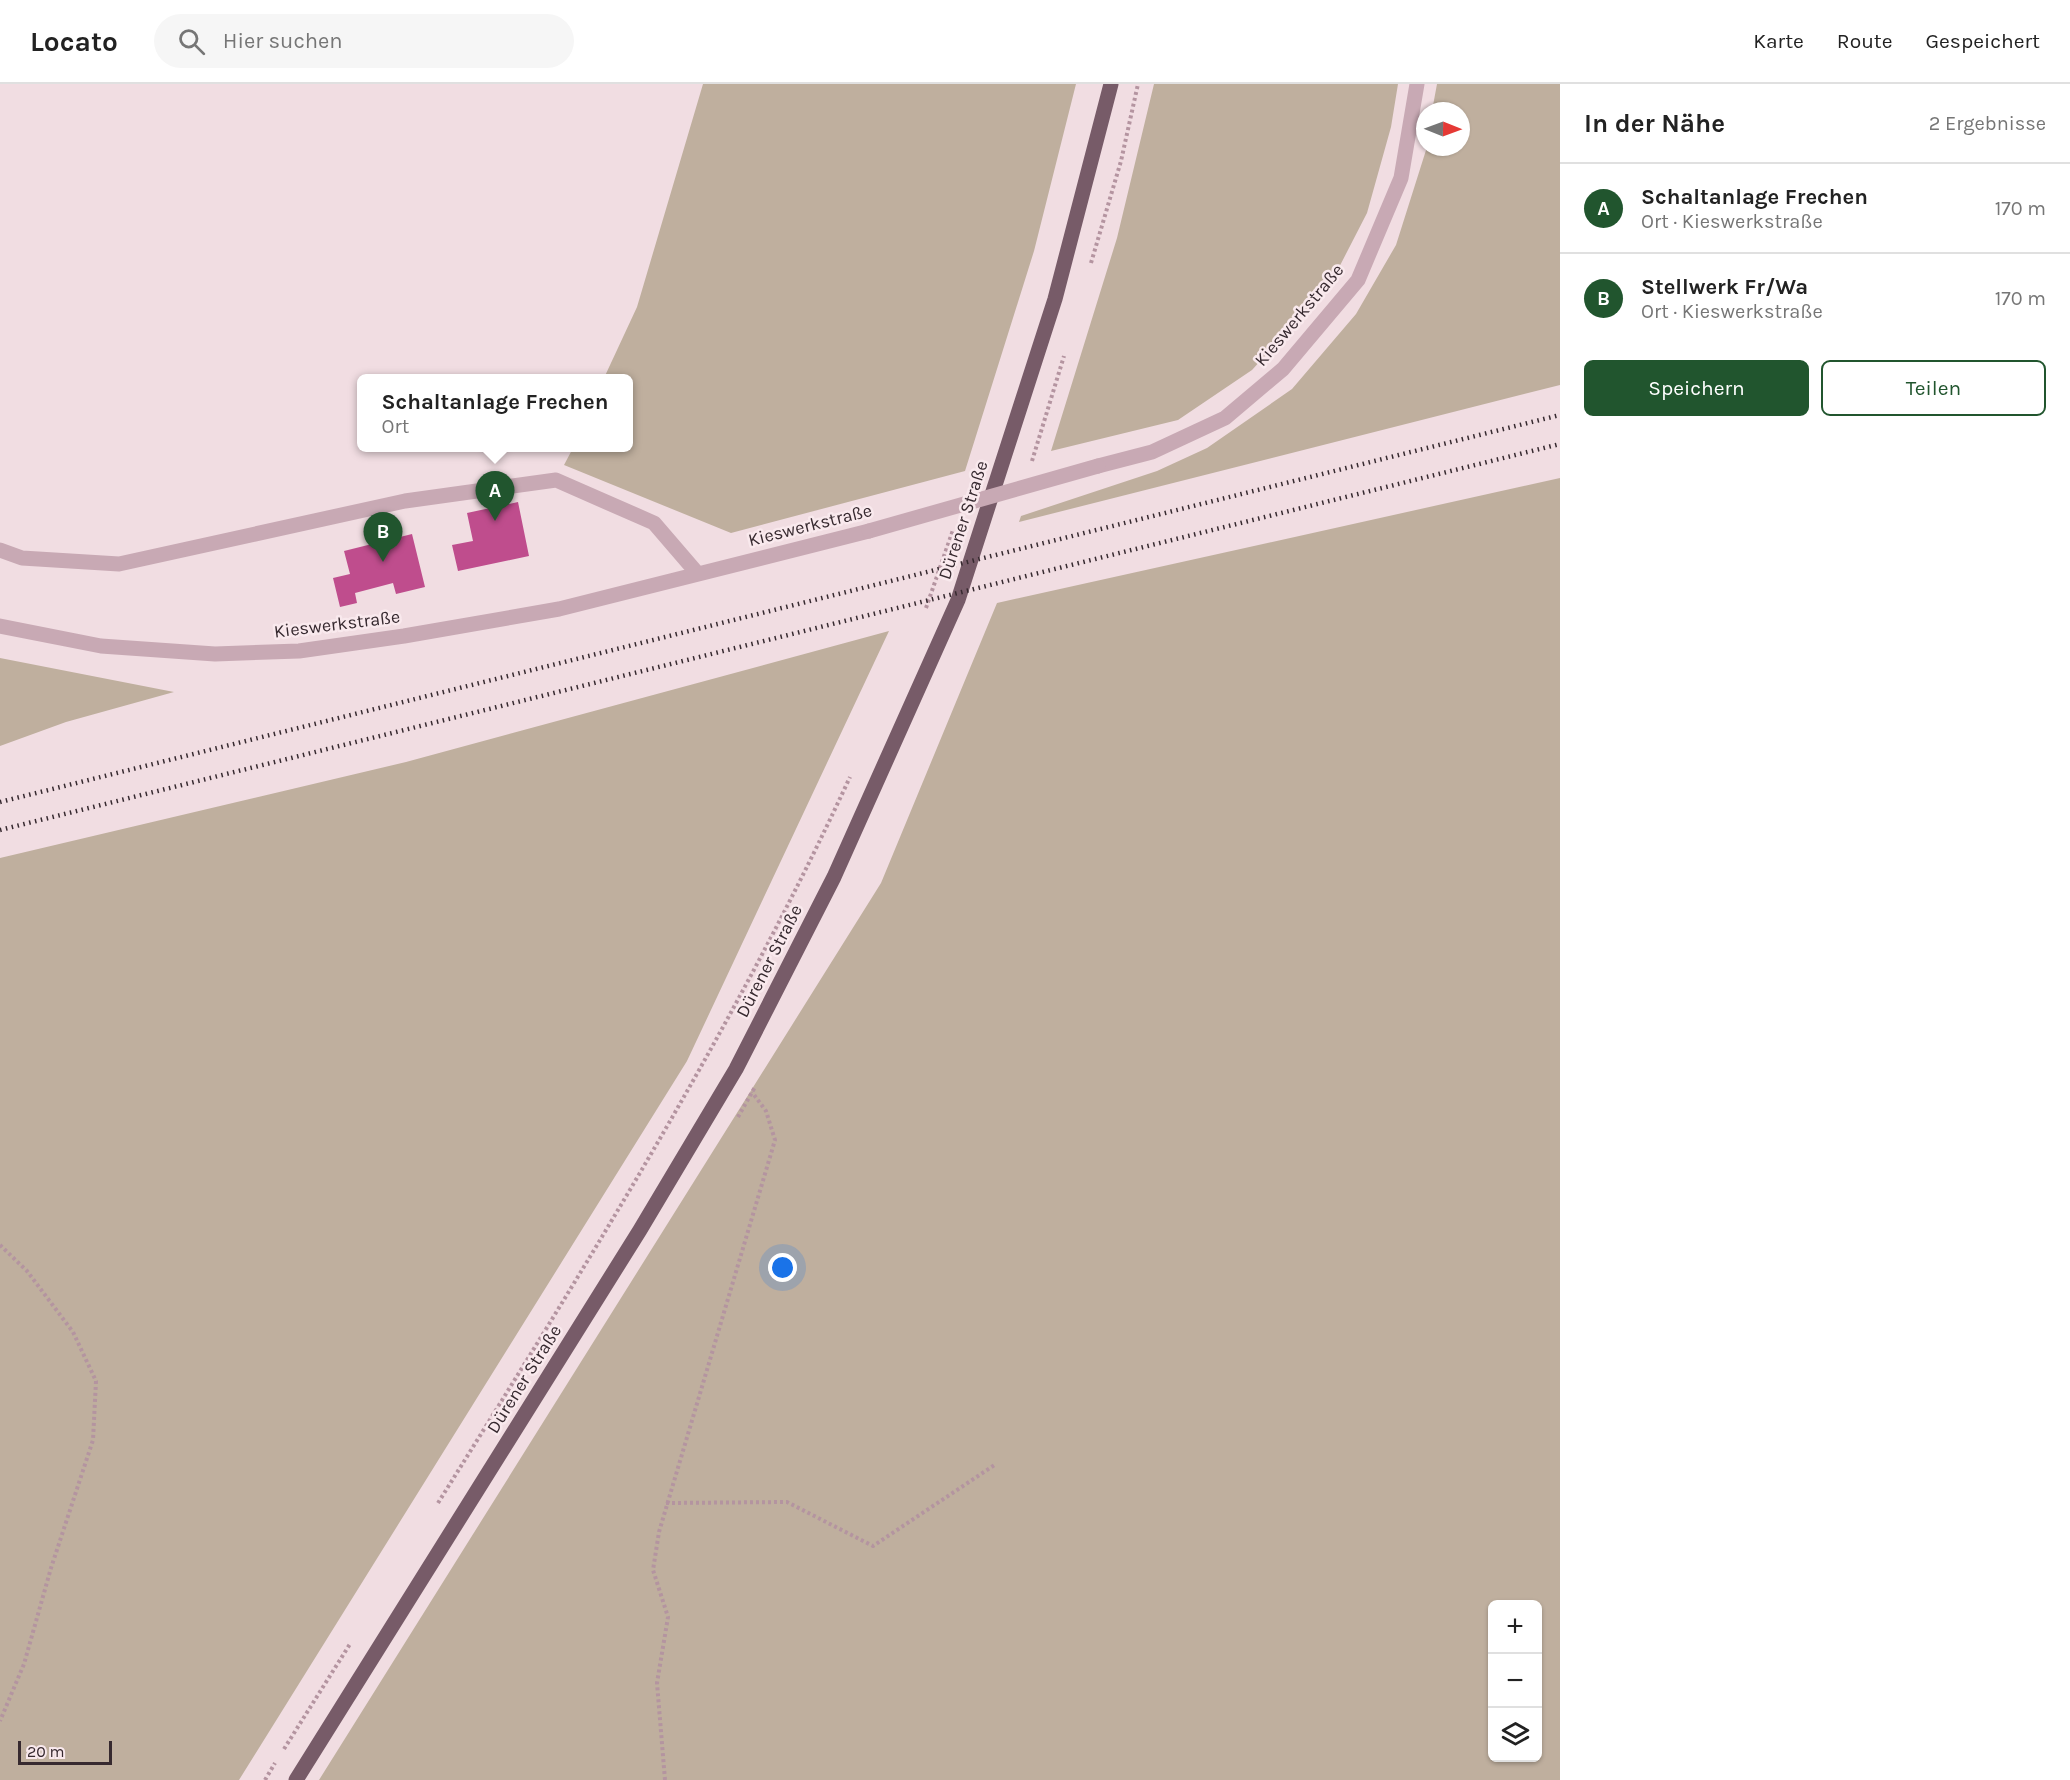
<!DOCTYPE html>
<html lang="de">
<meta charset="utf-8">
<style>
:root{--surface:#fff;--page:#f6f6f6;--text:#222;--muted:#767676;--line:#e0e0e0;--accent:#21552e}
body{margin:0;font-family:Karla,sans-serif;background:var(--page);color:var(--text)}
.controls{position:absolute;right:18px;bottom:18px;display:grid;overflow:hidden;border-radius:9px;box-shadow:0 2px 4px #0004}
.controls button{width:54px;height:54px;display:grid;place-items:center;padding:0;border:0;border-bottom:2px solid var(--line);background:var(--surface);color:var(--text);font:30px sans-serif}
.compass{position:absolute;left:1416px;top:18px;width:54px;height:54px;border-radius:50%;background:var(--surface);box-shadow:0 2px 4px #0004;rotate:91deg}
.scale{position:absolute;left:18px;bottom:15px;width:94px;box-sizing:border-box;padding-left:6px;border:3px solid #36292f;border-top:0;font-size:16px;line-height:21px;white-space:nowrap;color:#36292f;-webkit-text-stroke:4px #f9e9ed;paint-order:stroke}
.you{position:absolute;left:783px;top:1184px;width:21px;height:21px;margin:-15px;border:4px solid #fff;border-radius:50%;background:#1a73e8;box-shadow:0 0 0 9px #1a73e833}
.badge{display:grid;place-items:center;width:39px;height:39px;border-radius:50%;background:var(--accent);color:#fff;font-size:20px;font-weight:700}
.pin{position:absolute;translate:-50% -50px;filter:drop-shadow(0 2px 3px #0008)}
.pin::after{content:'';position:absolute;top:32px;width:21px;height:18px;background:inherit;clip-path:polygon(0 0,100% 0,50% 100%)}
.popup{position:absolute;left:357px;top:290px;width:276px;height:78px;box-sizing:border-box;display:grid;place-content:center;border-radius:9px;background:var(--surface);filter:drop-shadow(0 2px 4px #0005);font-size:20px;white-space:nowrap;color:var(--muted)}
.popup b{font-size:22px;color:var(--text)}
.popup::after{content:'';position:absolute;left:50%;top:100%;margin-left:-12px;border:12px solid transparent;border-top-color:var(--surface)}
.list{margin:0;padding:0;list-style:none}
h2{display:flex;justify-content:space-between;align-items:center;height:78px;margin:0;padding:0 24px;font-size:26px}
h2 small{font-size:20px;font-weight:400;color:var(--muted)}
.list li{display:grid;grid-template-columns:39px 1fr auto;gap:18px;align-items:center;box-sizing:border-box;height:90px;padding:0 24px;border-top:2px solid var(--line)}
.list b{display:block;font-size:22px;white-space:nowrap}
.list p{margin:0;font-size:20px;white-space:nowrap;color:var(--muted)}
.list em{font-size:20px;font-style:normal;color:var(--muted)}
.actions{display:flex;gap:12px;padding:18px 24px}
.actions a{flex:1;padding:14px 0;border:2px solid var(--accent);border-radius:9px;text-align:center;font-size:21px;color:var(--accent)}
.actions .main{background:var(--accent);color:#fff}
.icon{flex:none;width:33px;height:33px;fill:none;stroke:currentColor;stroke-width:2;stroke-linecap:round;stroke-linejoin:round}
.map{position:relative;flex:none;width:1560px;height:1696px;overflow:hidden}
header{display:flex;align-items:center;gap:36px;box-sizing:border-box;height:84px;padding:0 30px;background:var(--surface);border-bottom:2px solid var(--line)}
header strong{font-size:28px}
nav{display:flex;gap:33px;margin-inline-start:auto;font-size:21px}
.search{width:420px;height:54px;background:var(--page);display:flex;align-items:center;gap:15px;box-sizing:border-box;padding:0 21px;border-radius:33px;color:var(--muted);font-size:22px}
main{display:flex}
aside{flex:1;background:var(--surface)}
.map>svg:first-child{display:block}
</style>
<header>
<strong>Locato</strong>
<div class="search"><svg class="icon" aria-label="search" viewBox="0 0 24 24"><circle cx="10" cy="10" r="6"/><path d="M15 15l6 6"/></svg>Hier suchen</div>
<nav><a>Karte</a><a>Route</a><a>Gespeichert</a></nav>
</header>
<main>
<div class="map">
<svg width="1560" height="1696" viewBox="0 0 1560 1696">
<rect width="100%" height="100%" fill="#f1dde2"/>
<!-- green -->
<path fill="#bfaf9e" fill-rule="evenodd" d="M703,0H1076L1034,167L965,387L731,449L564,381L573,364H628V294H604L637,223Z
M1154,0H1398L1391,43L1367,129L1331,199L1252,286L1178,336L1051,367L1117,154Z
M1437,0H1560V301L1019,438L1021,432L1157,387L1207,364L1292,305L1356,230L1396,161L1427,63H1461V27H1432Z
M1560,394V1696H319L881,799L997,519ZM1492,1520H1538V1674H1492Z
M889,547L687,977L239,1696H0V774L406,678Z
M0,574L174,608L66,638L0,662Z"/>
<!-- building -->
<path fill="#bf4d8d" d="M518,418L529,472L458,487L452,461L473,457L467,429Z
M412,450L425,503L396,510L393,499L355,509L357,519L340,523L333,494L350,490L344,467Z"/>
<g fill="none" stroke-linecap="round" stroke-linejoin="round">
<!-- path -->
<path stroke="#b494a0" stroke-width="4" stroke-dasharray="3 3" stroke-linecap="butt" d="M1091,179L1121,77L1138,0
M1032,377L1064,272
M926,524L953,446
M738,1033L755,1003
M0,1161L27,1187L73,1248L96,1297L93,1356L51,1484L24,1580L0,1637
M438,1419C586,1182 733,946 850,693
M666,1419L787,1418L873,1462L996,1380
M284,1665L350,1560
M265,1696L275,1679
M665,1696L657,1599L668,1533L653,1486L659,1448L775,1056L766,1027L752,1008"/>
<!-- minor -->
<path stroke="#c8a9b4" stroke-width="15" d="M1098,382L1152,368L1225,334L1283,285L1358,196L1401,94L1417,0
M0,466L22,474L119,480L405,417L556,396L654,439L697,489
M0,542L101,562L215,570L299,567L404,552L559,525L869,447"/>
<!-- major -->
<path stroke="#775b68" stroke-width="15" d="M296,1696L640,1146L736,985L834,793L958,516L1055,215L1111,0"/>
<!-- rail -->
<path stroke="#36292f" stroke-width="4.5" stroke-dasharray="1.5 4.5" stroke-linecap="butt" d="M0,718L1560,331
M0,746L1560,360"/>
<!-- minor-bridge -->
<path stroke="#c8a9b4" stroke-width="15" d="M869,447L1098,382"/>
</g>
<g text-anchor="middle" stroke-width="5" stroke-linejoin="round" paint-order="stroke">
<!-- street labels -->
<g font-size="18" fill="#36292f" stroke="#f9e9ed">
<text transform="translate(1299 231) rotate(-50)" y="6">Kieswerkstraße</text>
<text transform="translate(963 436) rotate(-72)" y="6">Dürener Straße</text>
<text transform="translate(810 441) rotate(-14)" y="6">Kieswerkstraße</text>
<text transform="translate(337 540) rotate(-7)" y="6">Kieswerkstraße</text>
<text transform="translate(769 877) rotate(-63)" y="6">Dürener Straße</text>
<text transform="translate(524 1295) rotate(-58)" y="6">Dürener Straße</text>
</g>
</g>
</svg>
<div class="controls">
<button>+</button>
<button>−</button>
<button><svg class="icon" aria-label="layers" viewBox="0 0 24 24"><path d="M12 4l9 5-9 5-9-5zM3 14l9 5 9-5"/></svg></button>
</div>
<svg class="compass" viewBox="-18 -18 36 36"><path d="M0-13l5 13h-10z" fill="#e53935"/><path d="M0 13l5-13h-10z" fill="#767676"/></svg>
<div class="scale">20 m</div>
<div class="you"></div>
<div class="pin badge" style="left:495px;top:437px">A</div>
<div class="popup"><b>Schaltanlage Frechen</b>Ort</div>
<div class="pin badge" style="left:383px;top:478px">B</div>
</div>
<aside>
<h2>In der Nähe<small>2 Ergebnisse</small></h2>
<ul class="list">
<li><span class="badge">A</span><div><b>Schaltanlage Frechen</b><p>Ort · Kieswerkstraße</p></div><em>170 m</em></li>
<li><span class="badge">B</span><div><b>Stellwerk Fr/Wa</b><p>Ort · Kieswerkstraße</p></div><em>170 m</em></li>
</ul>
<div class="actions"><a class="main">Speichern</a><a>Teilen</a></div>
</aside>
</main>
